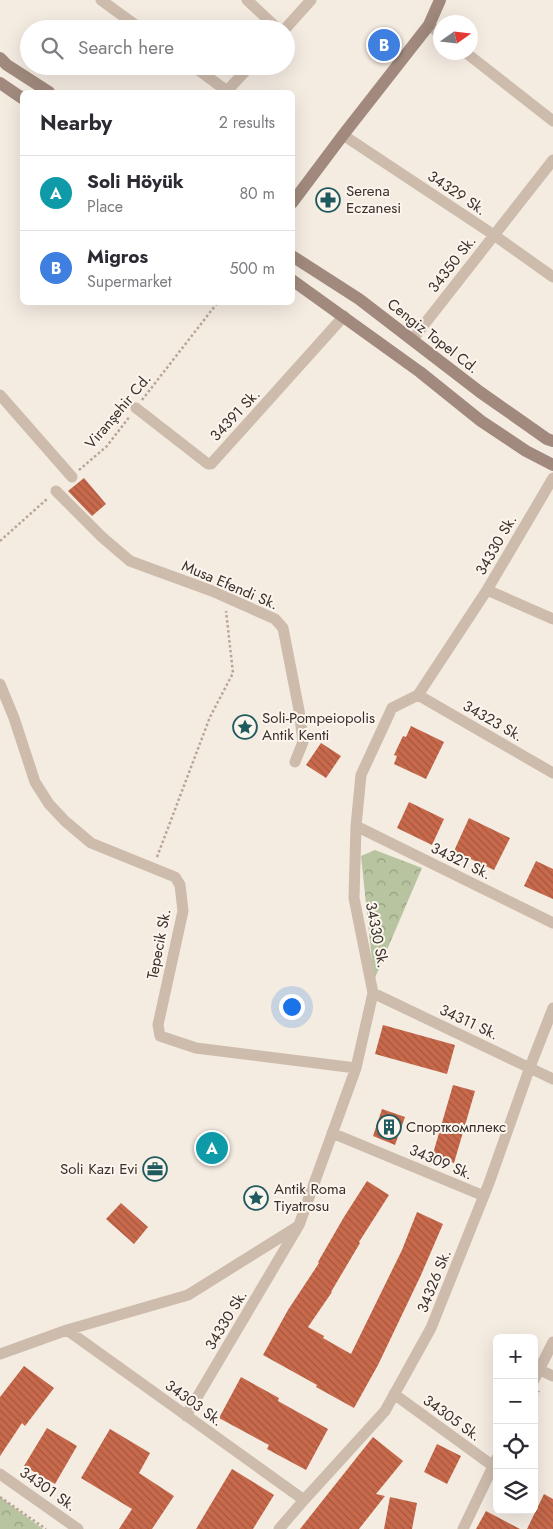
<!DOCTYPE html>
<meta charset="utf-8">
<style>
:root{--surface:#fff;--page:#f7f7f7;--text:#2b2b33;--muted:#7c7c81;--line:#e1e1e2;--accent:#1f5a5e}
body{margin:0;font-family:Jost,sans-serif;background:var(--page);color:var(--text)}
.controls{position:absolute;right:15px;bottom:15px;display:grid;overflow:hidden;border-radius:8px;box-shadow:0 5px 20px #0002}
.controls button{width:45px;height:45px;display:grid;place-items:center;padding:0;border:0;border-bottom:1px solid var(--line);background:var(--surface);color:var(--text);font:25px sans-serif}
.compass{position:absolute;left:433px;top:15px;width:45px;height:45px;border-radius:50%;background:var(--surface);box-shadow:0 5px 20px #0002;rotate:76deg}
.you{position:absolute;left:291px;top:1006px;width:18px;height:18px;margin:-12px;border:4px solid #fff;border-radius:50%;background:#1a73e8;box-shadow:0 0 0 8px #1a73e833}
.badge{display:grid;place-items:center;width:32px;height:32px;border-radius:50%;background:var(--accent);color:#fff;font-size:16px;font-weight:700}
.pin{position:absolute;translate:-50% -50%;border:2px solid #fff;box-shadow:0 1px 5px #0006}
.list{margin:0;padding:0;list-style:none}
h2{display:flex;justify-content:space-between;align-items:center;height:65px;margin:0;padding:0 20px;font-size:21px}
h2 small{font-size:16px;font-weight:400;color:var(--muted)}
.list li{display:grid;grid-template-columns:32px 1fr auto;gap:15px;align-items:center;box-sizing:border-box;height:75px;padding:0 20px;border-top:1px solid var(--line)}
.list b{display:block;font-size:19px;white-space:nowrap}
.list p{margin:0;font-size:16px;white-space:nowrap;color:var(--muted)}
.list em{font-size:16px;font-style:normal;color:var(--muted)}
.icon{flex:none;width:28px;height:28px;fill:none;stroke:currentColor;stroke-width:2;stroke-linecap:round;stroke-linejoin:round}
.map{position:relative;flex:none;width:553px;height:1529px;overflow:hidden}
.search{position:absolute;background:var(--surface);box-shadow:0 5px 20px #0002;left:20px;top:20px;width:275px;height:55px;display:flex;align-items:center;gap:12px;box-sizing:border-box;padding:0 18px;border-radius:28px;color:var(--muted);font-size:19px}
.panel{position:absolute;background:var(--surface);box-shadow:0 5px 20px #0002;left:20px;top:90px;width:275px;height:215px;border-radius:8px}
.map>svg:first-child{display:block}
</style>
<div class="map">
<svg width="553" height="1529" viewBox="0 0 553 1529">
<defs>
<pattern id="park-crowns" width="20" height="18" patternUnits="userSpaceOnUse" patternTransform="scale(1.25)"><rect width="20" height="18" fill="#b8c4a0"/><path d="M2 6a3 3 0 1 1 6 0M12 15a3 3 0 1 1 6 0" fill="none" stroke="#97a083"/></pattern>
<pattern id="building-back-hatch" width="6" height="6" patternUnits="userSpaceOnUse" patternTransform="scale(1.25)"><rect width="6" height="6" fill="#c8694b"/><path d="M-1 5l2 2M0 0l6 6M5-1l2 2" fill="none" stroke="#a4573f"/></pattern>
</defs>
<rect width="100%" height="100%" fill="#f4ebe1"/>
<!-- park -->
<path fill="url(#park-crowns)" d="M375,850L422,868L374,980L361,856Z
M0,1497L43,1529H0Z"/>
<!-- building -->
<path fill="url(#building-back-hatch)" d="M84,478L106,504L92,516L68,491Z
M411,726L444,742L426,779L394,764L397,756L394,755L403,736L406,737Z
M321,743L341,756L326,778L306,765Z
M409,802L444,819L432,845L397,828Z
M469,818L510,838L494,870L454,851Z
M536,861L553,869V899L524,886Z
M383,1025L455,1045L447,1074L375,1054Z
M453,1085L475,1091L454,1163L432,1157Z
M382,1109L405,1117L395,1145L373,1136Z
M367,1181L389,1195L359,1242L360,1243L331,1292H332L308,1327L324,1336L323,1338L351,1354L402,1250L417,1212L443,1224L421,1275L378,1365L354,1408L316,1387L317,1385L263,1355L288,1310L319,1263L318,1262L344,1217Z
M121,1203L148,1227L134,1244L106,1219Z
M24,1366L54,1388L25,1426L22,1423L0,1456V1397Z
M241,1377L279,1398L278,1401L328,1429L306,1470L267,1449L269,1445L219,1418Z
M47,1428L77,1446L55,1484L24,1466Z
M110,1429L150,1453L139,1473L174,1496L152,1529H119L132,1509L81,1478Z
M373,1437L403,1461L376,1494L385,1496L359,1529H300Z
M437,1444L461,1456L447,1484L424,1472Z
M232,1469L274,1495L253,1529H196Z
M544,1494L553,1499V1529H527Z
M390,1497L417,1503L412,1529H384Z
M486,1511L520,1529H476Z"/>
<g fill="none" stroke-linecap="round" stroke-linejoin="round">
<!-- path -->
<path stroke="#b9a596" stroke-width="2.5" stroke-dasharray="2.5 2.5" stroke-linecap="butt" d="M142,400L218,302
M79,470L107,446L130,416
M0,541L47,499
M157,857L210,717L233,673L226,611
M534,1401L539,1391
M0,1497L46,1529"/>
<!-- street -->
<path stroke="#cdbbac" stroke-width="11" d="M101,0L141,29
M247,0L278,29
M429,25L440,34
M285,29L311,0
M465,52L553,121
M193,66L227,91
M226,92L250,66
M343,135L494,235L553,277
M412,340L553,160
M0,395L72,477
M136,408L208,464H211L344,316
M56,491L102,537L130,561L212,591L275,619L283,628L299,710L303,742L295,762
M487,590L553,619
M0,684L14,718L35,782L49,804L65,821L91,843L175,877L180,885L183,911L158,1025L160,1036L196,1048L356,1068
M418,695L553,773
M356,826L553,923
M373,993L553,1079
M332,1133L484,1196
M67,1330L304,1500
M0,1354L67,1330L188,1295L297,1227
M540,1370L553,1376
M534,1380L553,1342
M394,1394L493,1466
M186,1416L299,1225L356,1068L373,993L354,898L356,826L361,775L392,708L418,695L487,590L553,478
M0,1474L78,1529
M279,1529L304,1500L385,1411L431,1328L489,1183L530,1067L553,1008
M463,1529L497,1458"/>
<!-- secondary -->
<path stroke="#a18a7d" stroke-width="12" d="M0,58L7,65L49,92
M0,83L22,98
M292,203L343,135L429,25L440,0
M292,256L359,299L480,392L547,439L553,441
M292,280L420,372L481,421L526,451L553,465"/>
</g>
<!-- icons -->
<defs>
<g id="pharmacy-ring" transform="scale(1.25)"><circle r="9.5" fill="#fbf5ee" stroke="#1f5a5e" stroke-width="1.5"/><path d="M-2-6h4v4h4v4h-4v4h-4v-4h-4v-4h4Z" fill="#1f5a5e"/></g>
<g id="sight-ring" transform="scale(1.25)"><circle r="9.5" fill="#fbf5ee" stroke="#1f5a5e" stroke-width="1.5"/><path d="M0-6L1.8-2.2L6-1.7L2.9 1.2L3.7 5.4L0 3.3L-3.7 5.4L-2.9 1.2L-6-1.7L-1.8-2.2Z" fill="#1f5a5e"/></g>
<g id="building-ring" transform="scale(1.25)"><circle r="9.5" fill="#fbf5ee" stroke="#1f5a5e" stroke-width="1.5"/><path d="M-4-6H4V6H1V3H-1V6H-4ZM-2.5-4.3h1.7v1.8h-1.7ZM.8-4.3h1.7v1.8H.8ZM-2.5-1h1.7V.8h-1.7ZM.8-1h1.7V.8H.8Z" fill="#1f5a5e"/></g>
<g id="office-ring" transform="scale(1.25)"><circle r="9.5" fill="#fbf5ee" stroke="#1f5a5e" stroke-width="1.5"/><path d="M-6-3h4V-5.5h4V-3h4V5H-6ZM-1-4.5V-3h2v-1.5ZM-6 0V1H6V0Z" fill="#1f5a5e"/></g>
</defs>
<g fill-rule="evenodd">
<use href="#pharmacy-ring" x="328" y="200"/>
<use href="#sight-ring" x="245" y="727"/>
<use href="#building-ring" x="389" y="1127"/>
<use href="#office-ring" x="155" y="1169"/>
<use href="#sight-ring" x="256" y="1198"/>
</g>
<g text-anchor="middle" stroke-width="4" stroke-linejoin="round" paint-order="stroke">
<!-- poi labels -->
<g font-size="15" fill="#3b302b" stroke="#fbf5ee" text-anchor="start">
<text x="346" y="196">Serena<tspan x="346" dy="17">Eczanesi</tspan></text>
<text x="262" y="723">Soli-Pompeiopolis<tspan x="262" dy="17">Antik Kenti</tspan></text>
<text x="406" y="1132">Спорткомплекс</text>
<text x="138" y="1174" text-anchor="end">Soli Kazı Evi</text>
<text x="274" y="1194">Antik Roma<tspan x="274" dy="17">Tiyatrosu</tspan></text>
</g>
<!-- street labels -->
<g font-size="15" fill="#3b302b" stroke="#fbf5ee">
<text transform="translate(457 193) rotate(34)" y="5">34329 Sk.</text>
<text transform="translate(452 264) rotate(-52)" y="5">34350 Sk.</text>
<text transform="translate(433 336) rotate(38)" y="5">Cengiz Topel Cd.</text>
<text transform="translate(118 411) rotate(-50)" y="5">Viranşehir Cd.</text>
<text transform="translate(235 415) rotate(-47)" y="5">34391 Sk.</text>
<text transform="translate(496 545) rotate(-60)" y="5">34330 Sk.</text>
<text transform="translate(230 585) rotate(23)" y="5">Musa Efendi Sk.</text>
<text transform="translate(493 721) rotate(30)" y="5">34323 Sk.</text>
<text transform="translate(461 861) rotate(26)" y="5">34321 Sk.</text>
<text transform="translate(377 935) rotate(79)" y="5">34330 Sk.</text>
<text transform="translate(159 944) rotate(-79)" y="5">Tepecik Sk.</text>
<text transform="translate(469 1022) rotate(25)" y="5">34311 Sk.</text>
<text transform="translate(441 1162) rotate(23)" y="5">34309 Sk.</text>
<text transform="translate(434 1281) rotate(-68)" y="5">34326 Sk.</text>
<text transform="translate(226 1320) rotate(-59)" y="5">34330 Sk.</text>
<text transform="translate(194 1403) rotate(36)" y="5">34303 Sk.</text>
<text transform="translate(452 1418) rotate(36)" y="5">34305 Sk.</text>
<text transform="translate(48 1489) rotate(35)" y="5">34301 Sk.</text>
</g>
</g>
</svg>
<div class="controls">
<button>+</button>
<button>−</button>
<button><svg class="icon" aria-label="locate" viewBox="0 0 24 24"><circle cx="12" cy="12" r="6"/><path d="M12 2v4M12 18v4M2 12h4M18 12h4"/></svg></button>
<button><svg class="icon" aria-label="layers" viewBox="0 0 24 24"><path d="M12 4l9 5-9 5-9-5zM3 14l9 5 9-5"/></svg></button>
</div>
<svg class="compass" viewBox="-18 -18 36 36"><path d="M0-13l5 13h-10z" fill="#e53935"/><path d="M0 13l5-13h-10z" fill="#7c7c81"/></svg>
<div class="you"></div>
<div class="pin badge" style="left:212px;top:1148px;background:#0f9aa8">A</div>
<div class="pin badge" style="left:384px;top:45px;background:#3f7fe0">B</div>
<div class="search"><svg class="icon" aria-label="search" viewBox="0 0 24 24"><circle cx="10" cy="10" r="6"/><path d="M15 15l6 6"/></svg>Search here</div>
<section class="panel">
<h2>Nearby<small>2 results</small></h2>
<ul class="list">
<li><span class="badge" style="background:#0f9aa8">A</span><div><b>Soli Höyük</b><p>Place</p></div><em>80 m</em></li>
<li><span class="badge" style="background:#3f7fe0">B</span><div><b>Migros</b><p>Supermarket</p></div><em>500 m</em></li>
</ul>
</section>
</div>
